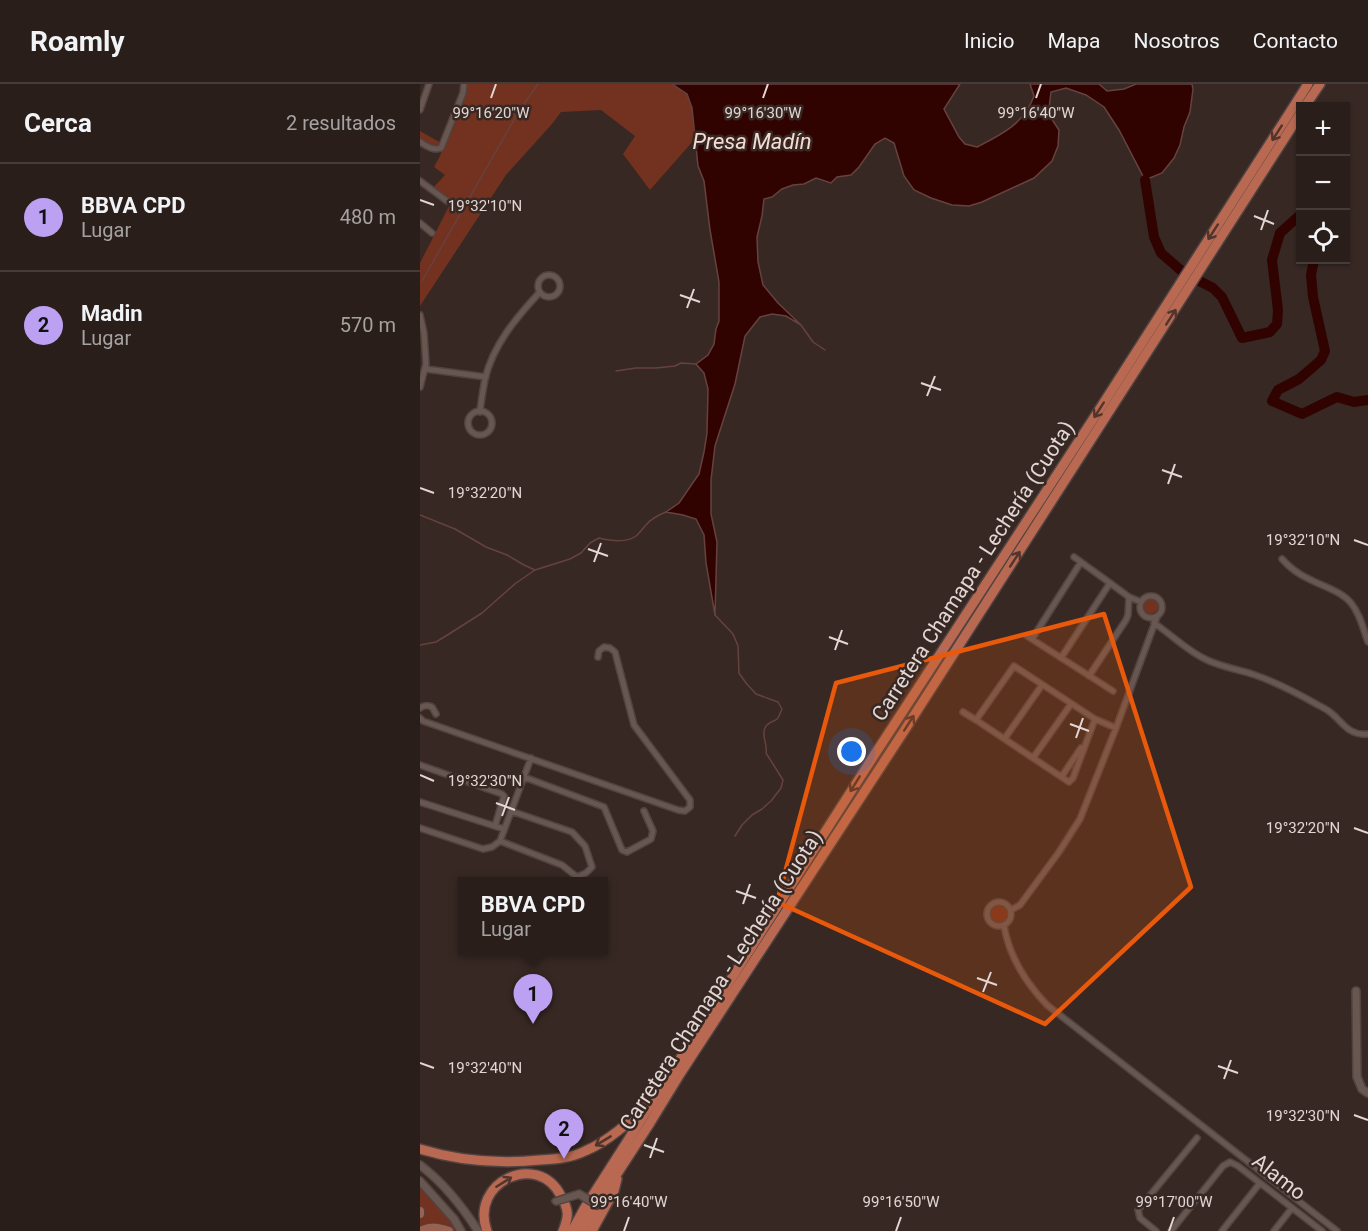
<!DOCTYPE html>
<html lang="es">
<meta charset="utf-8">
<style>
:root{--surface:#291e1a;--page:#312723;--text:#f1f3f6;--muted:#a5a2a2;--line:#453c39;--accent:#bca0f2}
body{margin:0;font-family:Roboto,sans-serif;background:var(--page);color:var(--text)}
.controls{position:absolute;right:18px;top:18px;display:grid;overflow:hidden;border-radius:0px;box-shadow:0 2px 4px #0004}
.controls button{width:54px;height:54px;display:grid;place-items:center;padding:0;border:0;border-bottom:2px solid var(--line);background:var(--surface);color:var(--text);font:30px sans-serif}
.you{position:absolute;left:432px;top:668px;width:21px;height:21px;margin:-15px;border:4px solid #fff;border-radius:50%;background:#1a73e8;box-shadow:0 0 0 9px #1a73e833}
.badge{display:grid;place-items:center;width:39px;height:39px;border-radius:50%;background:var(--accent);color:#111;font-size:20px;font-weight:700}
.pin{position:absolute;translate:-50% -50px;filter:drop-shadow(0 2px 3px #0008)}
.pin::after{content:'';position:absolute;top:32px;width:21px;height:18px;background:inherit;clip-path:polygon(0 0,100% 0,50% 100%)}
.popup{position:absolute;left:38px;top:793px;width:150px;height:78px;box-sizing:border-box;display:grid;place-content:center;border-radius:0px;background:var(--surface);filter:drop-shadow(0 2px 4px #0005);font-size:20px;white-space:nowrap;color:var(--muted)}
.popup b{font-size:22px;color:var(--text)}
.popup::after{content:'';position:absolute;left:50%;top:100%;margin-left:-12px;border:12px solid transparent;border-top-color:var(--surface)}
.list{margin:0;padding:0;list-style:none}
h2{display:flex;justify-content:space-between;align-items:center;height:78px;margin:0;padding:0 24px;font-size:26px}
h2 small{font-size:20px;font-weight:400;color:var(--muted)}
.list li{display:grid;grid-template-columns:39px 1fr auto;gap:18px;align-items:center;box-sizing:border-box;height:108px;padding:0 24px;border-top:2px solid var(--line)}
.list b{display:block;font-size:22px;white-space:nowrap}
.list p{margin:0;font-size:20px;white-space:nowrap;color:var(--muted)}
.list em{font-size:20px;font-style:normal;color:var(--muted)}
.icon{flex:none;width:33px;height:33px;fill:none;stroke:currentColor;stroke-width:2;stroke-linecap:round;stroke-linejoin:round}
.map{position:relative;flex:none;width:948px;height:1147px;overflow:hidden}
header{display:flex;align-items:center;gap:36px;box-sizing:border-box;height:84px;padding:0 30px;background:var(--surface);border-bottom:2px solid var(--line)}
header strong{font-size:28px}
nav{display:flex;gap:33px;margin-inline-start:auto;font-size:21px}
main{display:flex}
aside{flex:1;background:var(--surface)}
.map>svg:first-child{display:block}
</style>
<header>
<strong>Roamly</strong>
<nav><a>Inicio</a><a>Mapa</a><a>Nosotros</a><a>Contacto</a></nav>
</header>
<main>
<aside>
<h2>Cerca<small>2 resultados</small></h2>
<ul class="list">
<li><span class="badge">1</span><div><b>BBVA CPD</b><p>Lugar</p></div><em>480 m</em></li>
<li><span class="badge">2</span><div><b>Madin</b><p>Lugar</p></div><em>570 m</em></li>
</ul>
</aside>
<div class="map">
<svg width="948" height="1147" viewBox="0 0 948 1147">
<rect width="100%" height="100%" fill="#372823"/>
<!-- green -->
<path fill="#73311f" d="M44,0H252L267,10L272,24L274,56L230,106L203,70L215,52L181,26L141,28L132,40L86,91L0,222V179L30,120L12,105L25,91L14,83L20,72L23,63L17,66L0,58V47L23,60Z
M721 521a9 9 0 1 1 18 0a9 9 0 1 1-18 0Z
M570 830a9 9 0 1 1 18 0a9 9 0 1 1-18 0Z
M0,1097L41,1147H0Z"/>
<!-- water -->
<path fill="#310300" stroke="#66423f" stroke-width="1.5" d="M252,0H540L524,25L539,53L545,60L557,63C582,50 604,40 614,12L610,0H679L687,7L704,5L716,0H772L773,5L770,28L764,43L760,61L754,74L742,89L725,96L699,46L684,23L666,11L646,4L631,8L629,24L631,34L639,46L638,62L632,77L614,94L562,118L549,122L532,121L511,114L494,106L484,92L474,59L465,54L455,60L439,83L431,91L417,93L411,99L396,94L384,100L373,101L362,105L352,113L344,115L342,132L337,153L338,178L343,201L358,219L381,241L366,232L352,230L340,233L325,252L315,300L295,362L291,396V430L297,458L295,531L286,479L284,451L276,435L263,431L246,428L259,419L279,390L284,368L287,349L288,305L284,289L276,280L288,271L294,260L296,245L299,237V198L290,146L284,97L278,82L272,24L267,10Z"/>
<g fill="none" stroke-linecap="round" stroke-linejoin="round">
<!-- stream -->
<path stroke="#66423f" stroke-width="1.5" d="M2,197L99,27L118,0
M381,241L393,258L405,266
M196,287L216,284H236L255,282L261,279L276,280
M0,431L35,445L66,463L87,471L104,481L115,486
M295,531L313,550L318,562L319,589L326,599L336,610L358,618L362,625C361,627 359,633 357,635C354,638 347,638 345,644C341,651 348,661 346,669L363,696L361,704L351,717L342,725L332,731L322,741L315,752
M0,561L16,558L29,550L62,529L96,499L115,486L150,475L161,469L170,459L179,454C191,457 206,459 216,452C220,449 223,444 226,441C231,435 238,431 246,428"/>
<!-- river -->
<path stroke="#310300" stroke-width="10" d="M725,96L734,153L741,169L764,189L793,204L802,213L822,254L850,248L857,240L858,226L852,176L860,149L880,131
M894,176L891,191L893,213L905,267L901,276L879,295L858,306L852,317L882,330L917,313L934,318L948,316"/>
<!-- street casing -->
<g stroke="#514340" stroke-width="8">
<path id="street" d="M0,26L9,0
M0,58C7,62 13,67 21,64L43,9L44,0
M0,97L27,117
M0,139L12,149
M118 202a11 11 0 1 1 22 0a11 11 0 1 1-22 0Z
M0,231L4,249L6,280L0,303
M6,285L66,293
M48 339a12 12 0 1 1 24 0a12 12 0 1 1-24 0Z
M60,328C61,317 63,306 65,295C73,261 96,234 119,209
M654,473L690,499
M862,475C870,484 878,490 889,495C902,502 921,507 931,519C940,530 943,544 948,558
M720 523a11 11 0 1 1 22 0a11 11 0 1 1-22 0Z
M734,539C752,551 767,567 787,576C802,583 820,586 835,591C858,599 877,609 898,621C902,623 906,625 910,628C923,638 928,652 948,650
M607,552L693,607
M612,555L661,478
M641,574L690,499L709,513L721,518
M669,592L706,536L708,531L709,513
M0,624C4,621 7,621 12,623L16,630
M543,628L556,636
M0,634L3,637L258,726L265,727L270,723V716L214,641L195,568L190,564L184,563L179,567L178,573
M675,635L653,694L649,698L556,636L594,582L675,635L696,644
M585,654L622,601
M613,674L651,620
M0,681L82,710L84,712L75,742
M642,692L661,664
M104,693L184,723L202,766L207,768L231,755L233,747L224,727
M0,718L84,745
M0,744L63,765L72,763L80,757L111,674
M80,757L142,781L157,793L166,789L172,783L165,762L152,748L91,727
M567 830a12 12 0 1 1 24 0a12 12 0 1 1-24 0Z
M591,826L600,821L639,768L660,735L696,644L737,533
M584,842C589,871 606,899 627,921L917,1147
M736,1147L720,1134L718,1126L777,1054
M751,1147L803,1082L810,1078L818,1082L902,1147
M802,1147L840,1099
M854,1147L872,1124"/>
</g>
<!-- secondary casing -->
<g stroke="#514340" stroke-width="10">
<path id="secondary" d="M936,907L937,993L942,1005L948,1009
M0,1081C24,1099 42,1122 58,1147
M0,1097L34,1135L41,1147"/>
</g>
<!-- primary casing -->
<g stroke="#514340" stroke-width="10">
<path id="primary" d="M0,1127V1130
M0,1147C11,1142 18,1143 29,1147"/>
</g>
<!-- highway casing -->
<g stroke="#514340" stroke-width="12">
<path id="highway" d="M885,22L900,0
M0,1065C39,1077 79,1080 120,1076C136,1075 151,1074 165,1067C187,1058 212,1037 227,1019
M67,1147C49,1098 118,1066 141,1112C149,1126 149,1132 143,1147
M152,1147L164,1125L455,670L681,323L888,0
M162,1147L171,1130L230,1039L260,990L484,647L880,30
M172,1147L194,1107L197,1095"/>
</g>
<!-- street -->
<use href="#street" stroke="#685651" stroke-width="5"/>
<!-- secondary -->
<use href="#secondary" stroke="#685651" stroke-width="7"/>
<!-- primary -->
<use href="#primary" stroke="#996152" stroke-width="8"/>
<!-- highway -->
<use href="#highway" stroke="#b96952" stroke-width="9"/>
<!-- street-bridge casing -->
<g stroke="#514340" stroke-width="8" stroke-linecap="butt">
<path id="street-bridge" d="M159,1109L178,1120L177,1122L159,1111L136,1118L135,1117Z"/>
</g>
<!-- street-bridge -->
<use href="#street-bridge" stroke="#685651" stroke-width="5"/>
</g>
<!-- one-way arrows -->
<defs><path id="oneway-shaft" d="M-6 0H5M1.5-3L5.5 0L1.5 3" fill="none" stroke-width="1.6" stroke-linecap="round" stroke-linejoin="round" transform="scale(1.5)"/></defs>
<g stroke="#51352c">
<use href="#oneway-shaft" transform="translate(857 49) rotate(123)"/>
<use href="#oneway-shaft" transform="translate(793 148) rotate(123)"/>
<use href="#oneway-shaft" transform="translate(751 233) rotate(-57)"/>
<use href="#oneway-shaft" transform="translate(679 326) rotate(123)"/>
<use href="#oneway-shaft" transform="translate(595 475) rotate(-57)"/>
<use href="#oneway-shaft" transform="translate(489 639) rotate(-57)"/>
<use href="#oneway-shaft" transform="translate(435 700) rotate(122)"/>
<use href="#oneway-shaft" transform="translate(183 1057) rotate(149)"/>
<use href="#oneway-shaft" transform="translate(84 1098) rotate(-32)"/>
</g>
<!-- marked area -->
<path fill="#e8590c" fill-opacity="0.2" stroke="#e8590c" stroke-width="4.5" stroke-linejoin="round" d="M684,530L771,803L625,940L357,818L416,599Z"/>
<!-- ticks -->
<path fill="none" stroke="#e1d6d3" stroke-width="2" d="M71,14L76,0M343,14L348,0M616,14L621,0M0,116L14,121M834,132L854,140M841,146L848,126M260,211L280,218M267,224L274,205M501,299L521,306M507,312L515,292M742,386L762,393M748,400L755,380M0,404L14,409M934,456L948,461M168,465L188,472M174,478L181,459M409,553L428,560M415,566L422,546M650,640L669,647M656,654L663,634M0,691L14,697M76,719L95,726M82,732L89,713M934,744L948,749M316,807L336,814M323,820L330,800M557,894L577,901M563,908L571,888M0,979L14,984M798,982L818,989M804,995L811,976M934,1031L948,1036M224,1061L244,1068M230,1074L237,1054M204,1147L209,1133M476,1147L481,1133M749,1147L754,1133"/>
<g text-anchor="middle" stroke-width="5" stroke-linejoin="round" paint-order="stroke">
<!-- street labels -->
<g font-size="21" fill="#e1d6d3" stroke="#372823">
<text transform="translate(553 487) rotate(-57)" y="7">Carretera Chamapa - Lechería (Cuota)</text>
<text transform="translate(301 896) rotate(-57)" y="7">Carretera Chamapa - Lechería (Cuota)</text>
<text transform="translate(859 1093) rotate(38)" y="7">Alamo</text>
</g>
<!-- water labels -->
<g font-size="22" font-style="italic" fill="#f6dbd3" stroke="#372823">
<text x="332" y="65">Presa Madín</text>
</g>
</g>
<g font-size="15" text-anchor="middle" fill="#e1d6d3" stroke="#372823" stroke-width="5" stroke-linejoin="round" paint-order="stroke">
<text x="71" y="34">99°16'20"W</text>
<text x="343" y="34">99°16'30"W</text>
<text x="616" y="34">99°16'40"W</text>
<text x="65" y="127">19°32'10"N</text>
<text x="65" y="414">19°32'20"N</text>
<text x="883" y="461">19°32'10"N</text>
<text x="65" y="702">19°32'30"N</text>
<text x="883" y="749">19°32'20"N</text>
<text x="65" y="989">19°32'40"N</text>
<text x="883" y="1037">19°32'30"N</text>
<text x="209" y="1123">99°16'40"W</text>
<text x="481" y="1123">99°16'50"W</text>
<text x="754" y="1123">99°17'00"W</text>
</g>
</svg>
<div class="controls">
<button>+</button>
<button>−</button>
<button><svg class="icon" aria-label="locate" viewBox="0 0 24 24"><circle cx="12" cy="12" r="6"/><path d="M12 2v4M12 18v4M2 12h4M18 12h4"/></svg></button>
</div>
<div class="you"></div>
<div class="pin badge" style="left:113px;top:940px">1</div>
<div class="popup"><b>BBVA CPD</b>Lugar</div>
<div class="pin badge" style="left:144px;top:1075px">2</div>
</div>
</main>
